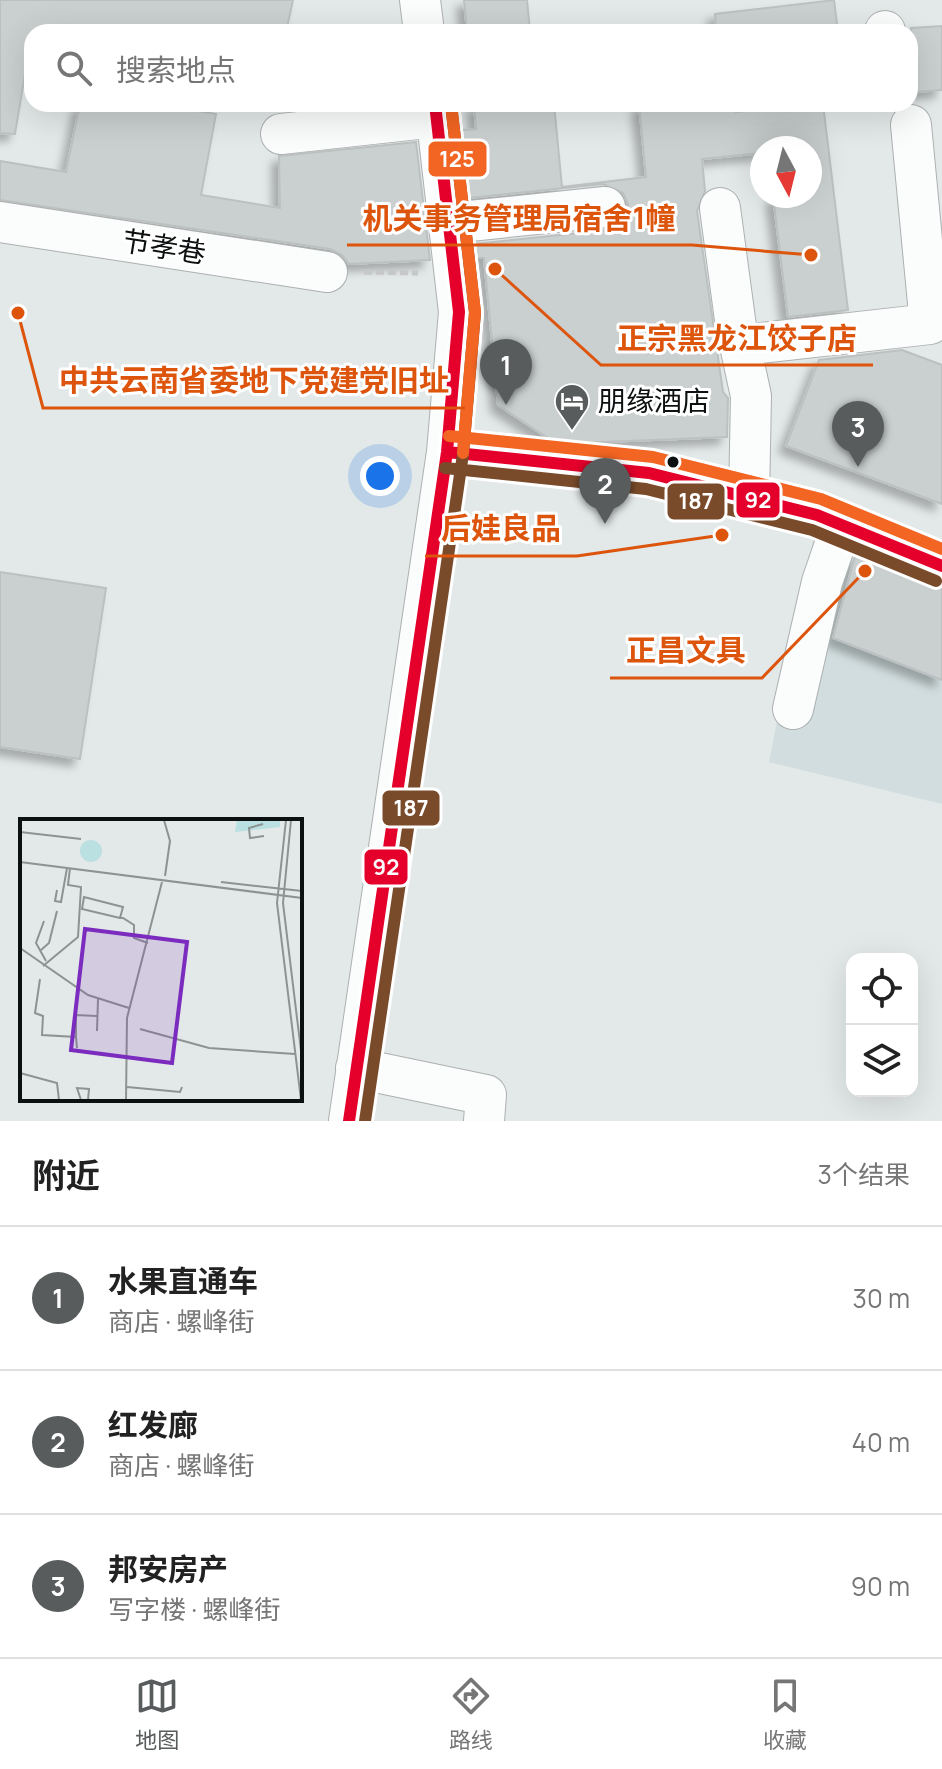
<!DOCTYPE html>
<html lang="zh">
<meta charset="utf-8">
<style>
:root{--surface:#fff;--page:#f2f2f2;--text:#222;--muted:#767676;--line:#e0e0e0;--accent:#585c5c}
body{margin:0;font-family:Manrope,"Noto Sans SC",sans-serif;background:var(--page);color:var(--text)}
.controls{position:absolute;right:24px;bottom:24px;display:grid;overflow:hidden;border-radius:16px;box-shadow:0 8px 32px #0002}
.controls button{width:72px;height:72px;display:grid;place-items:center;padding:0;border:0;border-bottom:2px solid var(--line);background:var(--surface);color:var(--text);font:40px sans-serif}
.compass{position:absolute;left:750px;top:136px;width:72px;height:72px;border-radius:50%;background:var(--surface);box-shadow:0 8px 32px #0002;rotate:173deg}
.you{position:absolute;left:380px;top:476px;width:28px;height:28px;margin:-20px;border:6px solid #fff;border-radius:50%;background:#1a73e8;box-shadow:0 0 0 12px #1a73e833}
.badge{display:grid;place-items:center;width:52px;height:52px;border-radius:50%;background:var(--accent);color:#fff;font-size:26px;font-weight:700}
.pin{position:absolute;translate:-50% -66px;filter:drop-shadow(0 2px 4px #0008)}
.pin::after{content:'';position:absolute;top:42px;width:28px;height:24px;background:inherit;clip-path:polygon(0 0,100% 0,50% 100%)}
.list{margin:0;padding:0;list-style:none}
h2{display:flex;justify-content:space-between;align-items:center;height:104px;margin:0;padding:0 32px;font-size:34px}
h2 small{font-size:26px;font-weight:400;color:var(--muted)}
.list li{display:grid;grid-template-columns:52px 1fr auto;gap:24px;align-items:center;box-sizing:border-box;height:144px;padding:0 32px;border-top:2px solid var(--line)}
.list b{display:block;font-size:30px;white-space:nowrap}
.list p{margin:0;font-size:26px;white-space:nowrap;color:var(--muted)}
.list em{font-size:26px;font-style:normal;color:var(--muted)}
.icon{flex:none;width:44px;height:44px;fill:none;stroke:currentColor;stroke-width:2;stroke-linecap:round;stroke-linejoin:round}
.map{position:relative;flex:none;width:942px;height:1121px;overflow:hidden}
.search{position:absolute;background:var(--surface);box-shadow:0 8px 32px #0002;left:24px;right:24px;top:24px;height:88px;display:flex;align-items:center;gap:20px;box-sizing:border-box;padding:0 28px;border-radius:24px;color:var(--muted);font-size:30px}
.sheet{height:536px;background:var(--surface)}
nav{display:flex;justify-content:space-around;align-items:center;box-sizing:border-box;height:112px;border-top:2px solid var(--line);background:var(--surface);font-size:22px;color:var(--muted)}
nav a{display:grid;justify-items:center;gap:4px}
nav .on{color:var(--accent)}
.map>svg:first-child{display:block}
</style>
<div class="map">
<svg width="942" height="1121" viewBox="0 0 942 1121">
<defs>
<filter id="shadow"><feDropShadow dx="-7" dy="7" stdDeviation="4" flood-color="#0004"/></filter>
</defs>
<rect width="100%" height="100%" fill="#e3e8e8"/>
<!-- built -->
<path fill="#d1ddde" d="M815,530L942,579V804L769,762Z"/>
<!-- building -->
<path fill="#cacfcf" stroke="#bcc0c0" stroke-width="2" filter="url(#shadow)" d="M0,0H293L286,32H32L15,134L0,133Z
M464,0H527L530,32H467Z
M834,0L838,32H716L715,14Z
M942,26V90L916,92L911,28Z
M80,104H194L193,110L216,114L201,195L280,208L279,156L416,142L430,260L349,264L342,255L330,249L0,200V161L66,172Z
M474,104H554L562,187L646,177L639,104H736V112L823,104L848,310L788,317L773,196H810V148H762V153L702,159L705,191L697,211L723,392L728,398L727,437L578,443L551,440L498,405L484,258H476L474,244L608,230L626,217L628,204L623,193L603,184L469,198L461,130L476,129Z
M902,350L942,365V504L786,446L819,360Z
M855,556L942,588V680L833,638Z
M0,572L106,588L80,759L0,747Z"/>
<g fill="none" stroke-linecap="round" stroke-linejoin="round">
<!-- minor casing -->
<g stroke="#acb0b0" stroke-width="42">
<path id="minor" d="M420,0L424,32
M885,31V32
M281,134L436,117
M720,208L736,327L751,396L749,499
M0,222L327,272
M450,223L605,207
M743,345L930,324L911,125
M447,452L649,473L817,515L942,566
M793,709L822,582L842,524
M356,1068L486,1095L484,1121
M349,1121L447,452L459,312L435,104"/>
</g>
<!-- path -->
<path stroke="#c6c8c8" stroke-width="5" stroke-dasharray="8 4" stroke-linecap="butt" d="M364,272L418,273"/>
<!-- minor -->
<use href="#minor" stroke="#fbfcfc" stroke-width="40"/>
<!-- bus-1 casing -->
<g stroke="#fff" stroke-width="18">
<path id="bus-1" d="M447,452L649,473L817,515L942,566
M349,1121L447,452L459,312L435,104"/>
</g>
<!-- bus-2 casing -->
<g stroke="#fff" stroke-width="18">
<path id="bus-2" d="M445,468L646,489L812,530L936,581
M365,1121L463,454L475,313L451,104"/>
</g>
<!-- bus-3 casing -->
<g stroke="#fff" stroke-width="18">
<path id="bus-3" d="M451,104L475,312L463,453
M449,436L653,457L821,499L942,549"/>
</g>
<!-- bus-1 -->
<use href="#bus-1" stroke="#e4002b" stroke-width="12"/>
<!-- bus-2 -->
<use href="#bus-2" stroke="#7a4b2a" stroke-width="12"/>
<!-- bus-3 -->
<use href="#bus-3" stroke="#f26522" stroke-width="12"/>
</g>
<!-- icons -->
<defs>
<g id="hotel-pin" transform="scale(1.8)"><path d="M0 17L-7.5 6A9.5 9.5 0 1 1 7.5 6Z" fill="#585c5c" stroke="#fff"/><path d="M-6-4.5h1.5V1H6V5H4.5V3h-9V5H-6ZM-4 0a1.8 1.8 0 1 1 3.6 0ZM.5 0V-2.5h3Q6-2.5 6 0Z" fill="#fff"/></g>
</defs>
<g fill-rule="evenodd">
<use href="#hotel-pin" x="572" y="401"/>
</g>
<!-- markers -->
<circle fill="#0d1010" stroke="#fff" stroke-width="3" cx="673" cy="462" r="7"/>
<g text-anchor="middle" stroke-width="6" stroke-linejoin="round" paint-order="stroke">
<!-- street labels -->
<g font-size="28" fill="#0d1010" stroke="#fff">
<text transform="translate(164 247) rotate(9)" y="10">节孝巷</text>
</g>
<!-- poi labels -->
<g font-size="28" fill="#0d1010" stroke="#fff" text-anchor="start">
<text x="598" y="411">朋缘酒店</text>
</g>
</g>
<!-- overview -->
<g transform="translate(20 819)">
<rect width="282" height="282" fill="#e3e8e8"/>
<path d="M217,1H260V8L215,13ZM60 32a11 11 0 1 1 22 0a11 11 0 1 1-22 0Z" fill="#bae0e1"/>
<path fill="none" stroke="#8d9292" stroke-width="2" d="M144,1L150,22L145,57M266,1L257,84L281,281M271,1L263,84L282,240M243,5L229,9L230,19L244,17M0,13L61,20M0,43L282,79M201,63L282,72M37,71L35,82L41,83L47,49M100,99L103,88L64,78L62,90L100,99H103L114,106V119L128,124M24,102L16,124L26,142M0,129L68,176L109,189M21,131L29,124L37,92M23,147L58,118L61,68L48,66L50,49M20,160L15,194L23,197L22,216L56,218L57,229M120,210L189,229L275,235M77,212L78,180M56,218V196L77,197M0,254L37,264L39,281M107,268L160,273L162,268M61,281L57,269L69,270L68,281M106,281L107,199L142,63"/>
<path fill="#7b2cbf" fill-opacity="0.15" stroke="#7b2cbf" stroke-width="4" d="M65,110L167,123L152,244L51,231Z"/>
<rect width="282" height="282" fill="none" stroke="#0d1010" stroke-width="4"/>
</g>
<!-- callouts -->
<path fill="none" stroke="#dd550c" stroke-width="3" d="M811 255L692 245H347M495 269L601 365H873M18 313L43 408H465M722 535L577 556H425M865 571L762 678H610"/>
<g fill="#dd550c" stroke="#fff" stroke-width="3">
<circle cx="811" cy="255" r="8"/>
<circle cx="495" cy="269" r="8"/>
<circle cx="18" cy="313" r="8"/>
<circle cx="722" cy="535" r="8"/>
<circle cx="865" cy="571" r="8"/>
</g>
<g font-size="30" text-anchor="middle" font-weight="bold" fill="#dd550c" stroke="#fff" stroke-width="6" stroke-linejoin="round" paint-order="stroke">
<text x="519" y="229">机关事务管理局宿舍1幢</text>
<text x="737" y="349">正宗黑龙江饺子店</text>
<text x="254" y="391">中共云南省委地下党建党旧址</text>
<text x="501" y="539">后娃良品</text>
<text x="686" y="661">正昌文具</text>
</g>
<g stroke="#fff" stroke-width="3">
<rect x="427" y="140" width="61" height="38" rx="8" fill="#f26522"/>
<rect x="735" y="481" width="46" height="38" rx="8" fill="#e4002b"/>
<rect x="666" y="482" width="60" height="39" rx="8" fill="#7a4b2a"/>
<rect x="381" y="789" width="60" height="38" rx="8" fill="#7a4b2a"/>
<rect x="363" y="848" width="46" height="38" rx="8" fill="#e4002b"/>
</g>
<g font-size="22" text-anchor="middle" font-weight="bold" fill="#fff">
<text x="457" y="167">125</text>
<text x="758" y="508">92</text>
<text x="696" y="509">187</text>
<text x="411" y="816">187</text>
<text x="386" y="875">92</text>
</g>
</svg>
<div class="controls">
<button><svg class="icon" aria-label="locate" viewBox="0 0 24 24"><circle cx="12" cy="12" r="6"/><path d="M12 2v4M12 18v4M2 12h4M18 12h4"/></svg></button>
<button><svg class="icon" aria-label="layers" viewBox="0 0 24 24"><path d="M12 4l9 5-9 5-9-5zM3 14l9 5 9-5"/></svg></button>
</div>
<svg class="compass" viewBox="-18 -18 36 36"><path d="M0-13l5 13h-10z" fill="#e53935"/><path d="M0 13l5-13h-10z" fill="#767676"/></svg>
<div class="you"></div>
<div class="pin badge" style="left:506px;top:405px">1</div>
<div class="pin badge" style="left:605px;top:524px">2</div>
<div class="pin badge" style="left:858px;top:467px">3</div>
<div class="search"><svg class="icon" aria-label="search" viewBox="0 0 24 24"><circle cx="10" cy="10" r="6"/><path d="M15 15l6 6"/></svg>搜索地点</div>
</div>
<section class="sheet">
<h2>附近<small>3个结果</small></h2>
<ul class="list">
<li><span class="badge">1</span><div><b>水果直通车</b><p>商店 · 螺峰街</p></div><em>30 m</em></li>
<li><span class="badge">2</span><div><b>红发廊</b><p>商店 · 螺峰街</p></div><em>40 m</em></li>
<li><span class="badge">3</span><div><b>邦安房产</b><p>写字楼 · 螺峰街</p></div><em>90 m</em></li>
</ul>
</section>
<nav>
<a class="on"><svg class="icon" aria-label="map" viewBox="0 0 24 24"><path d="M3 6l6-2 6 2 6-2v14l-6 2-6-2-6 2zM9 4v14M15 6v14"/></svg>地图</a>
<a><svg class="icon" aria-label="directions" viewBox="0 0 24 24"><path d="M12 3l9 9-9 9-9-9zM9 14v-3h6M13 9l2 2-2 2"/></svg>路线</a>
<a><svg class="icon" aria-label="saved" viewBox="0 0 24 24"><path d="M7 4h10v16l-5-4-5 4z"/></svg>收藏</a>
</nav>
